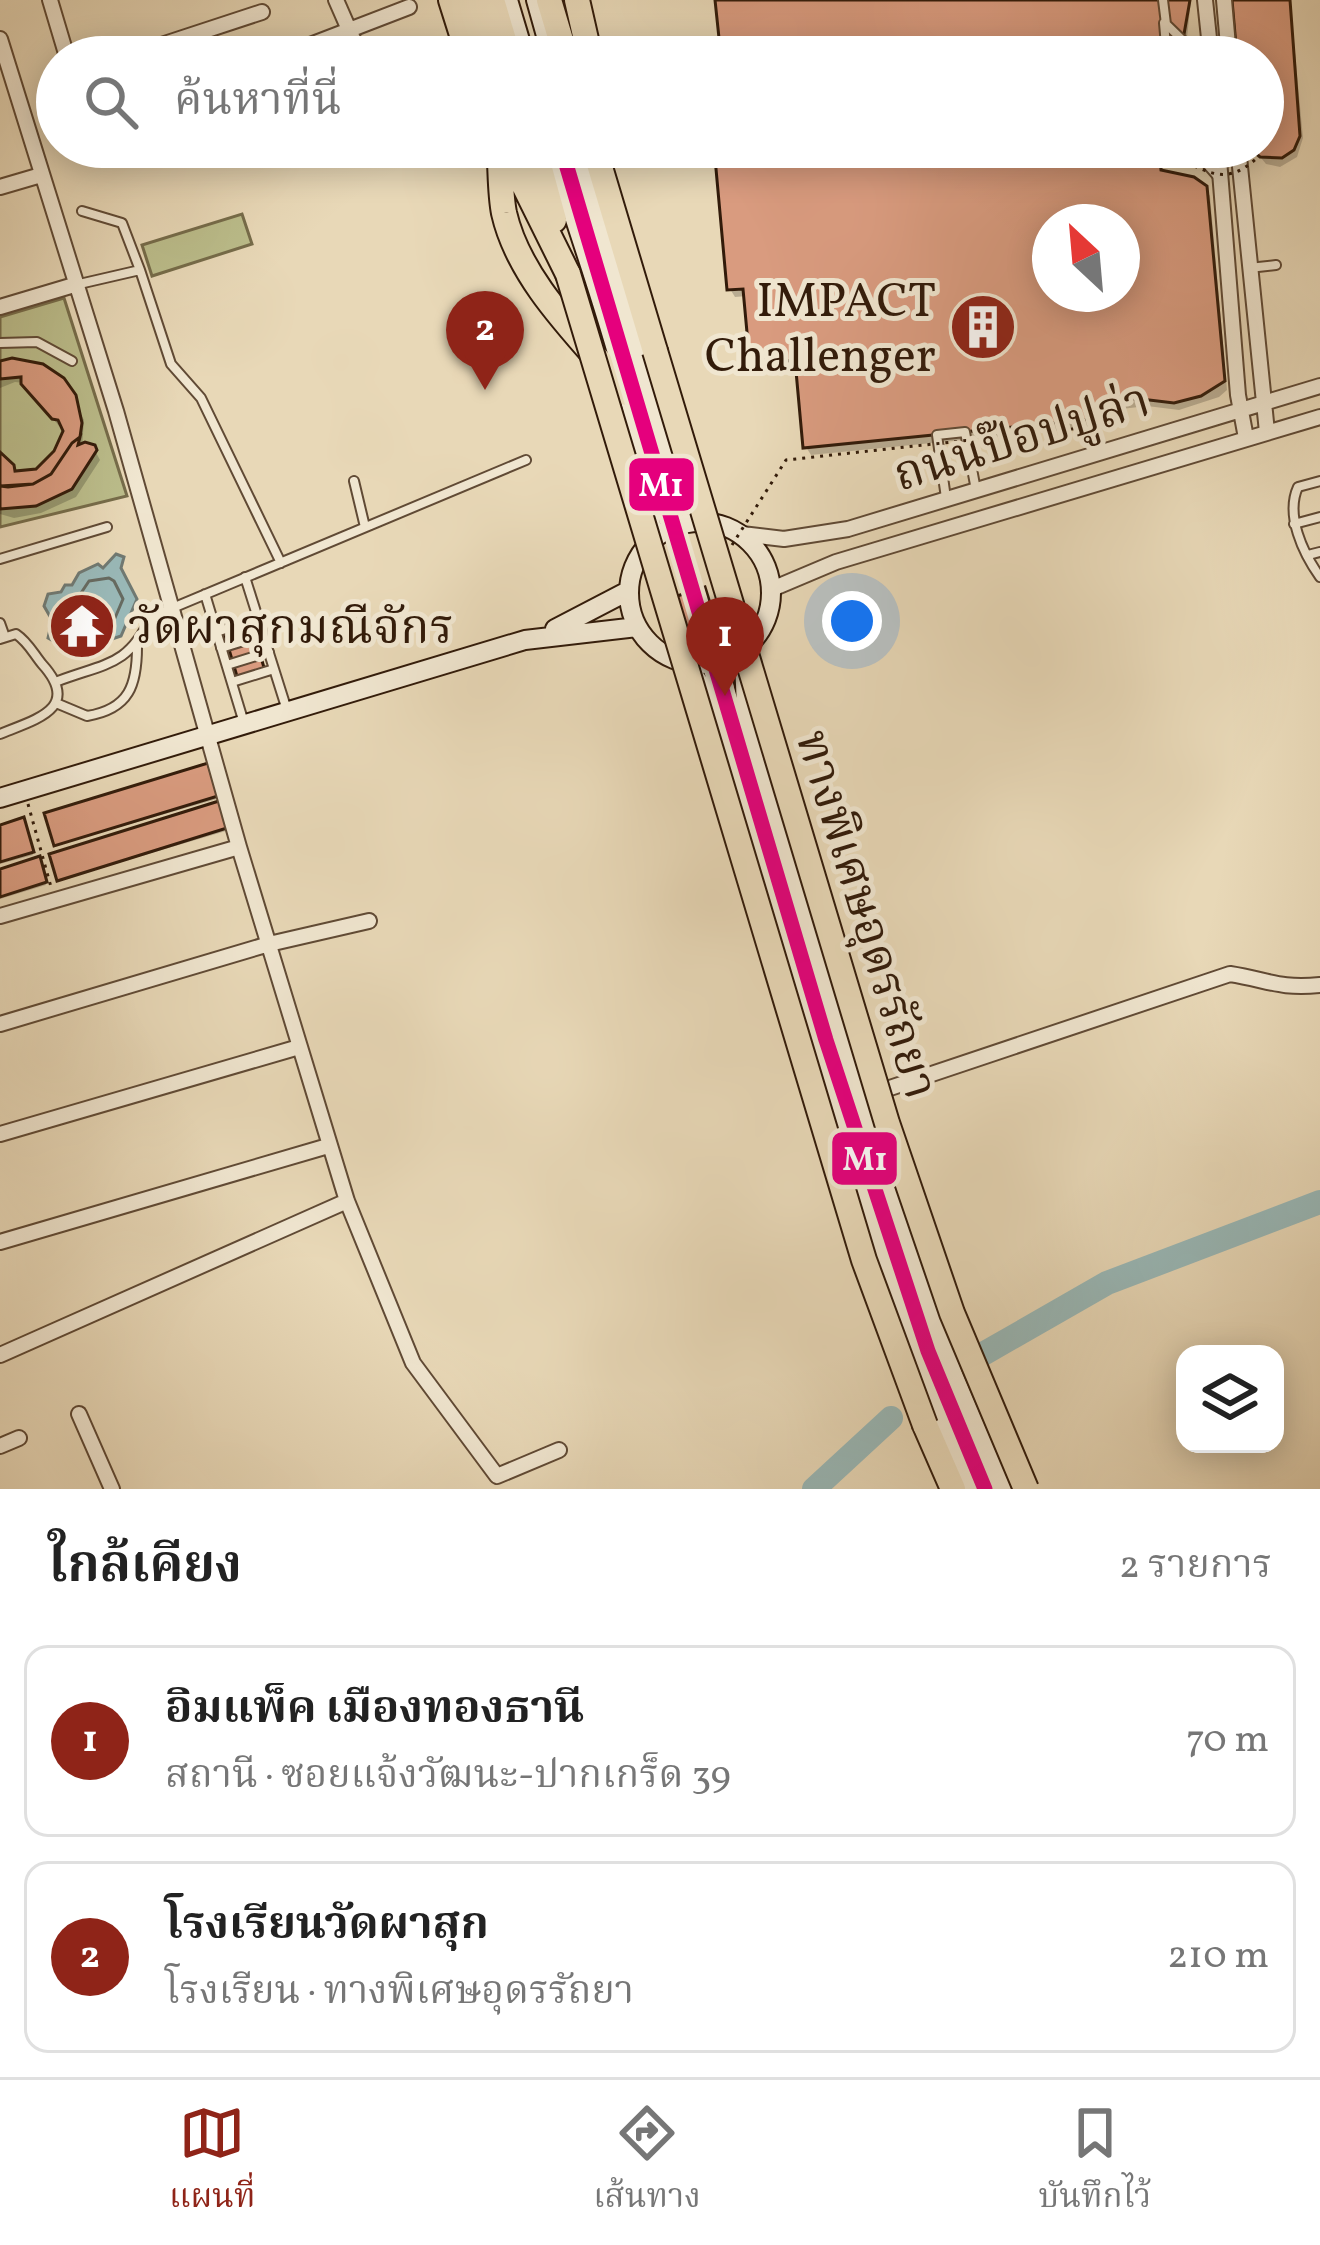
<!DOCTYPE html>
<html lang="th">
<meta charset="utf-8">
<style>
:root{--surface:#fff;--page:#f2f2f2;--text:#222;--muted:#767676;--line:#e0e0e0;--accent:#8f2418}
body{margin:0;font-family:Vollkorn,"Noto Serif Thai",serif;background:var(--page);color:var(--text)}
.controls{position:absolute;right:36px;bottom:36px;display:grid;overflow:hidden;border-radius:24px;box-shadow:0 6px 30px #0003}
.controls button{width:108px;height:108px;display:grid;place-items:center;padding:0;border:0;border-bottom:3px solid var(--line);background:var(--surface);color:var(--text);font:60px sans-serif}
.compass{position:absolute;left:1032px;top:204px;width:108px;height:108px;border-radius:50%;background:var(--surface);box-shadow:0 6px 30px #0003;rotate:334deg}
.you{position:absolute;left:852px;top:621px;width:42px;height:42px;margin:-30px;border:9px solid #fff;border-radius:50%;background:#1a73e8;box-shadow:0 0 0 18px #1a73e833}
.badge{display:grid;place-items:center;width:78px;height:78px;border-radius:50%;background:var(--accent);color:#fff;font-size:39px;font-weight:700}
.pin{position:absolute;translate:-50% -99px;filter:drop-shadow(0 3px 6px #0008)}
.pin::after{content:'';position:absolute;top:63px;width:42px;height:36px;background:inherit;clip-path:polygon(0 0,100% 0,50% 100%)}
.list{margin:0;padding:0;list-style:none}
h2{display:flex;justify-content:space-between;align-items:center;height:156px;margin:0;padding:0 48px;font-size:51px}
h2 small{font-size:39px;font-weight:400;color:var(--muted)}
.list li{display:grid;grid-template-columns:78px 1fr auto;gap:36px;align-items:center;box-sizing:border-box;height:192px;margin:0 24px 24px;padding:0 24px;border:3px solid var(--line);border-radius:24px}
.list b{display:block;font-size:45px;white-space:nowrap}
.list p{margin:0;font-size:39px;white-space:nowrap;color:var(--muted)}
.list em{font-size:39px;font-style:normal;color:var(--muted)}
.icon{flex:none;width:66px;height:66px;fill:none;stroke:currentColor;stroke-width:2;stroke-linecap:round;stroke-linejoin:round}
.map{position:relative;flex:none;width:1320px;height:1489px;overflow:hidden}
.search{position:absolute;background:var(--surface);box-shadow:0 6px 30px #0003;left:36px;right:36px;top:36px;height:132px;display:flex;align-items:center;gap:30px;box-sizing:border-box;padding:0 42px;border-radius:66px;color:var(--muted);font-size:45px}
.sheet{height:588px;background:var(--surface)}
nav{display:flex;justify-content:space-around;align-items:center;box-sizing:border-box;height:168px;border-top:3px solid var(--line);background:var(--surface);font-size:33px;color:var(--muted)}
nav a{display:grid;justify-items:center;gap:6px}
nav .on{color:var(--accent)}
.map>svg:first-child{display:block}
</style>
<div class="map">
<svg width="1320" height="1489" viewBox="0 0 1320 1489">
<rect width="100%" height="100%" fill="#e8d8b7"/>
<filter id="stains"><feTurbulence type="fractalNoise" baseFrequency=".00167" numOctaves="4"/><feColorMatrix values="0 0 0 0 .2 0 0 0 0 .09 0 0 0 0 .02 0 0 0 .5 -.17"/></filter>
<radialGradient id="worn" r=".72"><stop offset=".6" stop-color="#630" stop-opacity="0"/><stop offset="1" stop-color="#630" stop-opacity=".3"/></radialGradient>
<!-- green -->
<path fill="#bbbd8b" stroke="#766c4a" stroke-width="3" d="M242,214L252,244L152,276L142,245Z
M64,298L127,496L0,527V317Z"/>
<!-- water -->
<path fill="#99b8b7" stroke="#707972" stroke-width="3" d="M116,554L124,557L121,568L137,599L121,636L73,652L48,638L52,620L44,606L48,594L61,592L65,585H72L79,573L98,564L103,568Z"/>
<!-- shadow -->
<path fill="#0003" fill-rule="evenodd" d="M718,0H1191L1185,57H724Z
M1235,0H1290L1303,138L1297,157L1280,167L1266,164L1252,147H1263V57H1241Z
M717,147H1161L1163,173L1205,188L1210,196L1227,390L1219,397L1179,410L1147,406L1113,410L1115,425L811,455L806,447L799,368L758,372L753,364L747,296L735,297L730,289ZM1050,222H1122V294H1050Z
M0,364L67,389L84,420L82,448L93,447L100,460L76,497L41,513L14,518L0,514V455L16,474L37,471L56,453L65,427L59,426L24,383L15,382L0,388Z
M678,599L775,816L750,824Z
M208,769L217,799L57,845Z
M219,808L226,831L60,880Z
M24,824L33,855L0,864V828Z
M40,863L46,885L0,899V872Z"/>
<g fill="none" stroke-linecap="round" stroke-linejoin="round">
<!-- shore -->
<path stroke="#666a60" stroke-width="3" d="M109,578L114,581L123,599L112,625L76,638L65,634L62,605L81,593L89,581Z"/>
<!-- river -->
<path stroke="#99b8b7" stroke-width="24" d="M983,1354L1107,1283L1320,1202
M814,1489L891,1418"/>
</g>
<!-- building -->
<path fill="#d99b7f" stroke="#321b0a" stroke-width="3" fill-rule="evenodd" d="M715,0H1190L1180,57H721Z
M1232,0H1290L1300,136L1294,150L1282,158L1260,157L1248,147H1263V57H1237Z
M714,147H1159L1161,170L1194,177L1207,186L1225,381L1201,396L1174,403L1141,399L1111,402L1112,417L803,448L795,360L750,365L743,289L727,290ZM1050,222H1122V294H1050Z
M12,358L43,364L64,378L76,395L82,423L80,437L72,443L51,474L33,484L8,487L0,486V452L14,465L15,471L36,469L54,451L63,431L58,420L52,419L21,384V377L0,379V361Z
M80,437L78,445L85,442L95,445L97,450L72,489L36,506L0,509V486L33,484L51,474L72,443Z
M705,587L773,808L742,818L674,597Z
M249,618L266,674L239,683L222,626Z
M208,763L218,796L54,846L44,813Z
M219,801L227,828L57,881L49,854Z
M24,817L34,852L0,862V825Z
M40,856L47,882L0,897V869Z"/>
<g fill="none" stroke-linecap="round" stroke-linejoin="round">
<!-- lane casing -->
<g stroke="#604a35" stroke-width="12">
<path id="lane" d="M1163,0L1166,24L1200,57
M1164,23L1167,57
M1192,147L1220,179
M82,211L122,223L140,270
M1249,268L1276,265
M75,285L140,270L171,364L201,398L281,563
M0,343L37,342L72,361
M354,481L365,527
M1320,481L1298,487C1285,515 1303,553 1320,577
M946,498L937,435L965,432L976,490
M1294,524L1320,517
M1308,555L1320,552
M0,559L107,527
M245,577L286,707
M205,594L244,723
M0,623L5,637
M216,632L258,619
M0,639L16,634C28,642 33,653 42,664C82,708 37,719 0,734
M221,648L263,635
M227,665L269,652
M58,681C106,663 128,666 151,617L526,460
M232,682L274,669
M56,703L87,716C130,709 137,684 137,647"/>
</g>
<!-- street casing -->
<g stroke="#604a35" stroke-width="18">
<path id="street" d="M50,0L67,57
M336,0L361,57
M1205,0L1211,57
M1224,0L1229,57
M0,39L116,411L239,847L347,1201L413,1363L497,1476L559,1450
M125,57L262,12
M279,57L409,7
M1218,147L1238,395L1246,438
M1238,147L1267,432
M255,151L264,147
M0,187L41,175
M0,307L74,285
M742,534L784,539L848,529L1320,386
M772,589L836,562L1320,417
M0,916L239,847
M0,1024L269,944L369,921
M878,1092L1230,974C1268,980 1279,989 1320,985
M0,1134L299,1047
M0,1242L328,1146
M0,1355L347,1201
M79,1414L112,1489
M0,1446L19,1438"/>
</g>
<!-- secondary casing -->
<g stroke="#321b0a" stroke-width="22">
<path id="secondary" d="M508,0L525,57
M536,0L552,57
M552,147C588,266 642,401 651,524
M577,147L663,453L695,505
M629 593a71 71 0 1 1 142 0a71 71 0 1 1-142 0Z
M555,629L628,591
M744,663L746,705L914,1269L953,1374L1002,1489
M695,677L716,707L890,1293L969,1489
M0,798L525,640L637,627"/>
</g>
<!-- highway casing -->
<g stroke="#321b0a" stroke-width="28">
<path id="highway" d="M451,0L469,57
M469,0L486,57
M492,0L509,57
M549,0L566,57
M577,0L590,57
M499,147C501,168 500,193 504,213C520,283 583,340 627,393
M505,147L568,274
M534,147L554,220
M594,147L655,351
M925,1425L953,1489"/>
</g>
<!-- path -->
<path stroke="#321b0a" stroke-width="3" stroke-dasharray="3 6" stroke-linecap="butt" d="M28,804L51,887"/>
<!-- lane -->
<use href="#lane" stroke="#f0e6d0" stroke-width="8"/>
<!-- street -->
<use href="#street" stroke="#f0e6d0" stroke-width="14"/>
<!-- secondary -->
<use href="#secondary" stroke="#f0e6d0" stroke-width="18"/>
<!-- highway -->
<use href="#highway" stroke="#e8d8b7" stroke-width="24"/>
<!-- highway-bridge casing -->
<g stroke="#321b0a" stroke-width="28" stroke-linecap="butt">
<path id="highway-bridge" d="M568,274L864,1260L925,1425
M655,351L887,1123L952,1313L1026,1489"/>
</g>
<!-- path-bridge -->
<path stroke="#321b0a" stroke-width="3" stroke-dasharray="3 6" stroke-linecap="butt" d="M1160,156C1201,159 1218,196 1259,156
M732,545L786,460L1118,424L1117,402"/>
<!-- highway-bridge -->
<use href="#highway-bridge" stroke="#e8d8b7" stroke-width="24"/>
<!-- metro-1 casing -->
<g stroke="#f0e6d0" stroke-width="24">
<path id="metro-1" d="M561,147L826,1040L928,1351L985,1489"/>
</g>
<!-- metro-1 -->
<use href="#metro-1" stroke="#e5007d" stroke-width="15"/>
</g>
<!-- icons -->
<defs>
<g id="building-disc" transform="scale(3.45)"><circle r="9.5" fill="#8f2418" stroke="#f0e6d0"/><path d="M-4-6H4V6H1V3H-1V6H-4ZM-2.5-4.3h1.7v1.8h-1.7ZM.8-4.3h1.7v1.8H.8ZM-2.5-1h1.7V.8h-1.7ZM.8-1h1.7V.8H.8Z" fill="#fff"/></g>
<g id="temple-disc" transform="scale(3.45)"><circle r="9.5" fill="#8f2418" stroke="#f0e6d0"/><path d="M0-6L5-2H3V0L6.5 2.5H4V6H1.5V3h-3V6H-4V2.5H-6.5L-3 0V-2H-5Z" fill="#fff"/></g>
</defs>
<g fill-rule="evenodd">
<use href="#building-disc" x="983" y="327"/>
<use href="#temple-disc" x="82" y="626"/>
</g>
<g text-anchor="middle" stroke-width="10" stroke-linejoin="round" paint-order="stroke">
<!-- poi labels -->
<g font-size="48" fill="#321b0a" stroke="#f0e6d0" text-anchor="end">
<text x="936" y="316">IMPACT<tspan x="936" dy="55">Challenger</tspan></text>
<text x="128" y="643" text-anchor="start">วัดผาสุกมณีจักร</text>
</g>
<!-- street labels -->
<g font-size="48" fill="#321b0a" stroke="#f0e6d0">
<text transform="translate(1021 436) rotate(-17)" y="17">ถนนป๊อปปูล่า</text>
<text transform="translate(868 914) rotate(73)" y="17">ทางพิเศษอุดรรัถยา</text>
</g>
</g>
<g stroke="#f0e6d0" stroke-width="4.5">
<rect x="627" y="456" width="69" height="57" rx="12" fill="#e5007d"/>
<rect x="830" y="1130" width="69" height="57" rx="12" fill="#e5007d"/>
</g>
<g font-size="33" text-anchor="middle" font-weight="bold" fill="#fff">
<text x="661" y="496">M1</text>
<text x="865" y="1170">M1</text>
</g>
<rect width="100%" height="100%" filter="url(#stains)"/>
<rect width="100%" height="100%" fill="url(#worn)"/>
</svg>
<div class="controls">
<button><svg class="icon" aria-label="layers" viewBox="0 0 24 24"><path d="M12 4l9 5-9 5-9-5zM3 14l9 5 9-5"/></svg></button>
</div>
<svg class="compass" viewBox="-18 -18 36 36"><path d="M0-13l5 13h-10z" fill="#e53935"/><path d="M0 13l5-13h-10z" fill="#767676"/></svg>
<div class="you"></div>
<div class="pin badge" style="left:725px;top:696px">1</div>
<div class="pin badge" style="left:485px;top:390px">2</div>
<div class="search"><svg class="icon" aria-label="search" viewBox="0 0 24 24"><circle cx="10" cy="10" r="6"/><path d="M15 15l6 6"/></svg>ค้นหาที่นี่</div>
</div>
<section class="sheet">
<h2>ใกล้เคียง<small>2 รายการ</small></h2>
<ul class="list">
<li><span class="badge">1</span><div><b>อิมแพ็ค เมืองทองธานี</b><p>สถานี · ซอยแจ้งวัฒนะ-ปากเกร็ด 39</p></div><em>70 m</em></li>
<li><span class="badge">2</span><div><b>โรงเรียนวัดผาสุก</b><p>โรงเรียน · ทางพิเศษอุดรรัถยา</p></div><em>210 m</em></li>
</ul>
</section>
<nav>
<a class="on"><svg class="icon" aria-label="map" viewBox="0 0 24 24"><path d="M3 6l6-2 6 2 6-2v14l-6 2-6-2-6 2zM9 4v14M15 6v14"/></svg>แผนที่</a>
<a><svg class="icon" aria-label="directions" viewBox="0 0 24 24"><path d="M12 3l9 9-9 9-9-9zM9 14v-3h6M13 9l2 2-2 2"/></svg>เส้นทาง</a>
<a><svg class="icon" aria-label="saved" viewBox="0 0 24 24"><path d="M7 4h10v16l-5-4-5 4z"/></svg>บันทึกไว้</a>
</nav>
